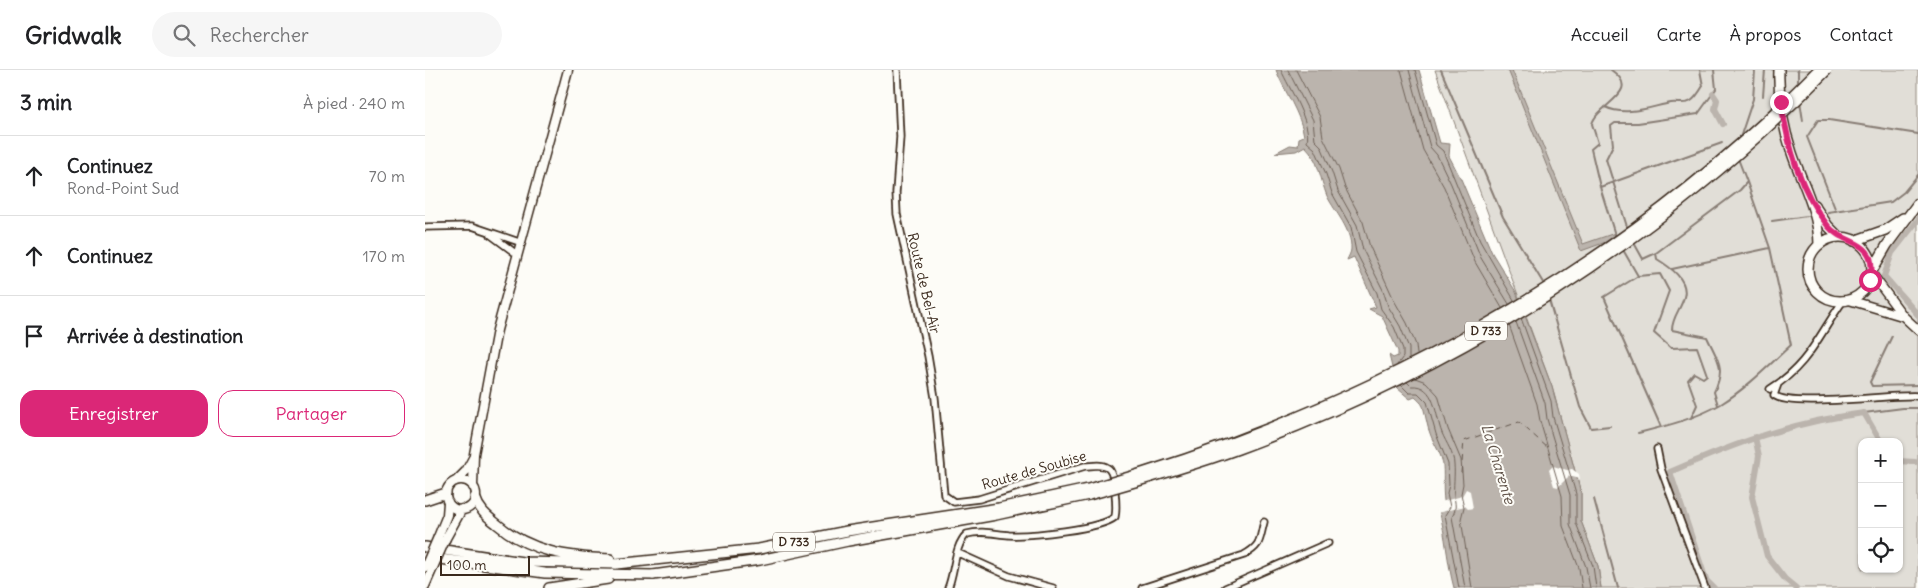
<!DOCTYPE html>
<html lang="fr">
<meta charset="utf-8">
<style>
:root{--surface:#fff;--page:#f6f6f6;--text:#202124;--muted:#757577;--line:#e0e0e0;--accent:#db2777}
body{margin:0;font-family:Delius,sans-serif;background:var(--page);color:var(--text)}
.controls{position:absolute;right:15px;bottom:15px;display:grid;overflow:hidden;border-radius:10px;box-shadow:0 1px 4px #0004}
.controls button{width:45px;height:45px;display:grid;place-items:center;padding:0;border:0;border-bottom:1px solid var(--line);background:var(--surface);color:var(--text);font:25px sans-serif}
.scale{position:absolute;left:15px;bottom:12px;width:90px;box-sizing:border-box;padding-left:5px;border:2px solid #3b2a1e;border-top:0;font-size:14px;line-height:18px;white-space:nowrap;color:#3b2a1e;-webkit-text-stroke:4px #fdfcf7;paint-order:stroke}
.stop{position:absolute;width:15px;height:15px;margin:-11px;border:4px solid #db2777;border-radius:50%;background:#fff}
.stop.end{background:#db2777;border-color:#fff;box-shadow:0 1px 5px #0008}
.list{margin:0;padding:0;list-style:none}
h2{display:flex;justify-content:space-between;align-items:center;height:65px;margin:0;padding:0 20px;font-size:21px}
h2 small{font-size:16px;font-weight:400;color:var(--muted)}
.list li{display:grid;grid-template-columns:32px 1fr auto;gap:15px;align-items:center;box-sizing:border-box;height:80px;padding:0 20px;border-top:1px solid var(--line)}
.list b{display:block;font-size:19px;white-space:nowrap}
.list p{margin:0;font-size:16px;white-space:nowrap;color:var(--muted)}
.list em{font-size:16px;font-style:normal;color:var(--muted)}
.actions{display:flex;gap:10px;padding:15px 20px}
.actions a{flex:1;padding:11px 0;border:1px solid var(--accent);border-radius:15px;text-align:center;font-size:18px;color:var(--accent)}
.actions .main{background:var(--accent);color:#fff}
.icon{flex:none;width:28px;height:28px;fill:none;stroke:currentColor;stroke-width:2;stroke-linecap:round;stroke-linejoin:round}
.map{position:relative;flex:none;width:1493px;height:518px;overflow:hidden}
header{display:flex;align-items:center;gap:30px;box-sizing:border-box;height:70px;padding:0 25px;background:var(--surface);border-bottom:1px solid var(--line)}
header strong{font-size:24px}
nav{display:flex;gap:28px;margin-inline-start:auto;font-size:18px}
.search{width:350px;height:45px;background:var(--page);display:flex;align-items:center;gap:12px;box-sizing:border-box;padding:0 18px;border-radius:28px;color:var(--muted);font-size:19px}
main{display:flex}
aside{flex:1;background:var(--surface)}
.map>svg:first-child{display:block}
</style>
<header>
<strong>Gridwalk</strong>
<div class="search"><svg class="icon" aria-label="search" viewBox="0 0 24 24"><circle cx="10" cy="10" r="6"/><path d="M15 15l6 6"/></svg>Rechercher</div>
<nav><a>Accueil</a><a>Carte</a><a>À propos</a><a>Contact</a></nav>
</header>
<main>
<aside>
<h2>3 min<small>À pied · 240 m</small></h2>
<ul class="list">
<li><svg class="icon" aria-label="ahead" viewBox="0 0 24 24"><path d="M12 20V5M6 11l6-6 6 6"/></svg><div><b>Continuez</b><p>Rond-Point Sud</p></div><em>70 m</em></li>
<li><svg class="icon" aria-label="ahead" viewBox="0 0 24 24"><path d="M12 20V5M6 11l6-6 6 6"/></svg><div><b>Continuez</b></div><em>170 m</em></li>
<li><svg class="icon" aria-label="arrive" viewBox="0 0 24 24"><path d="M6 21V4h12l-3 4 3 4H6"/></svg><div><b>Arrivée à destination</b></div></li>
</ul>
<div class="actions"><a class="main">Enregistrer</a><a>Partager</a></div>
</aside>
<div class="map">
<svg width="1493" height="518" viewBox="0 0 1493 518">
<rect width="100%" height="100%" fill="#fdfcf7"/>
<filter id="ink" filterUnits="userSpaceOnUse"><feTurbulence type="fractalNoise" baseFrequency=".02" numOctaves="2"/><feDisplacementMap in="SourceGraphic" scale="10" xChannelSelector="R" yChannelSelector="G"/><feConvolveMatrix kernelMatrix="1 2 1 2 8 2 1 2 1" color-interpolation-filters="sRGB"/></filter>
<g filter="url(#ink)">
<!-- green -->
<path fill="#e1ded7" stroke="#8e847a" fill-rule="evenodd" d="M1010,0H1493V518H1176L1173,496L1156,451V423L1127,317ZM1437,372H1474V499H1437Z"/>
<!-- water -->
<path fill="#bbb4ad" stroke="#887d74" d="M851,0H994L1015,73L1025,74L1024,86L1036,109L1067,183L1091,222L1127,317L1156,423V451L1173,496L1176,518H1029C1022,492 1021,466 1014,440L1020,437C1017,422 1019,410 1018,395C1017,385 1010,376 1006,366C1002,357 1001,346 998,336C996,332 993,330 990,327L985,329L972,318L964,285L968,288L973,286V281L957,246L944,239L951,237L929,187L922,190C923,187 926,183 926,179C927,160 910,142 902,126C895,109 894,89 880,76L871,81L850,83L865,75L873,76L874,68L879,66C876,44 859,21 851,0Z
M1083,0H1087L1158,174L1190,163L1192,168L1156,181Z"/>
<!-- pier -->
<path fill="#fdfcf7" d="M1128,396L1142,400L1147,399L1154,404L1155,409L1144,406L1133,417L1129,416L1124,400Z
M1041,419L1045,421L1048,438L1043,439L1040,436L1012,443V438L1017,436L1016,432L1037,426Z"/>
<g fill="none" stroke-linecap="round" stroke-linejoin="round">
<!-- shore -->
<path stroke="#6e6157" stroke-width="1" d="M856,0C864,18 887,54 882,72L890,79L901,104L907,123L926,157L931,182L952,223L956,239L969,257L978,279V287L972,295
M863,0L888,50L890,70L896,76L907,102L913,121L932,155L938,180L958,220L963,236L975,256L984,278V289
M871,0L895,47L898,67L914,99L920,118L938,152L945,177L970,232L982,253L991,275L992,284
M976,0L998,80L1019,117L1050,192L1077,238
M984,0L1005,77L1012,85L1026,114L1056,188L1084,234
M990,0L1011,75L1018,81L1055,171L1089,230
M1096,248L1126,331L1128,347L1151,424V453L1168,496L1171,518
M1091,252L1120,333L1122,349L1145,425V454L1161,497L1165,518
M1084,255L1112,334L1115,351L1137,426L1138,456L1154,498L1157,518
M990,308L1001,312L1013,325L1023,359L1036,390L1038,414L1036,424L1039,437L1036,449L1047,518
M982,312L986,316C1011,314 1010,346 1017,363C1021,373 1029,383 1029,395C1030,403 1028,418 1029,425C1030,434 1032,438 1027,447L1040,518
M976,315L984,323H993L1002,332L1011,364L1023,394L1024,415L1022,423L1025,437L1020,445L1034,518"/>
<!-- stream -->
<path stroke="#887d74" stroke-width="2" d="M1016,0L1078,147L1120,216
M1373,0V14
M1338,26L1340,0
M1375,31L1378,51
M1180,37C1201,47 1225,37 1246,33C1253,32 1260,35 1266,31C1271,28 1275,21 1278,16L1275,0
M1315,68L1328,29L1330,0
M1312,86L1322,112
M1175,117L1166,79L1173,73L1167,54C1172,34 1219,22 1186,0
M1411,141L1382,67L1393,50H1404L1493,64
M1403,142L1466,132L1479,122L1493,105
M1347,151L1382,146
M1203,160L1181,89L1188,75L1186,56L1190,53H1213L1273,44L1291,19L1289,0
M1190,165L1175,117L1297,73
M1208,171L1218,189L1231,183
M1197,178L1213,206
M1247,199L1345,178
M1124,230L1155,337L1166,358L1185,356
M1467,266L1445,312L1447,316L1493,315
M1439,343L1478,338H1493
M1236,357L1179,227L1213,206L1235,204L1244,221L1229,263L1246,278L1272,277L1282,305L1278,308L1269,303L1263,310L1272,335L1266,348
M1213,363C1241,356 1270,349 1296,334C1322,318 1344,295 1366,275L1345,178L1322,112L1315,120L1231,183L1232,189C1245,197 1264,210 1259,227C1256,239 1247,247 1247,260L1282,267C1293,291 1301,297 1289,322L1293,335
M1169,429L1193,518"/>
<!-- canal -->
<path stroke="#bbb4ad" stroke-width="6" d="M1288,24L1292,30L1290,39L1298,54
M1493,150L1467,183L1459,206L1493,245
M1330,367L1334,386L1327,427L1342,486L1360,509L1371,518
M1474,391L1490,392
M1289,518L1281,510L1245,402C1311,373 1366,352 1439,343L1456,372"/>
<!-- ferry -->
<path stroke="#615349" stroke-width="1" stroke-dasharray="6 5" stroke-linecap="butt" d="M1036,403L1039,371L1094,352L1124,379"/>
<!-- minor casing -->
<g stroke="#3b2a1e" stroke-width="9">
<path id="minor" d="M472,0L475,67L471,123L472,144L503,286L510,328L519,425L529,432L554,429L660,396C667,396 678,393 684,399C690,405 692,438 690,447C676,459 605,466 584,465C570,464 557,460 542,464C529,475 530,502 523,518
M0,157L47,156L97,173
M66,165L93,185
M1353,314L1349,325C1366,339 1465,324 1493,326
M1345,319C1384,295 1393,266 1418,231
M1232,379L1236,399L1280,518
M533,483L584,506L628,518
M717,518L819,485C837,475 834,470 839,452
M800,518L903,473"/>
</g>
<!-- secondary casing -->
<g stroke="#3b2a1e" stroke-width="11">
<path id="secondary" d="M1447,204L1478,246L1493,260
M1424,230L1477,246
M21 425a15 15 0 1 1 30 0a15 15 0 1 1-30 0Z
M31,411L41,401L48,388
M48,417L49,384L72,260L143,0
M13,467L22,445L23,432
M21,468L37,439
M0,516L7,500"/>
</g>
<!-- primary casing -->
<g stroke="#3b2a1e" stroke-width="12">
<path id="primary" d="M1354,0C1353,28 1358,57 1367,83C1377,113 1394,142 1394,175
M1389,135L1403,156L1414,167
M1383 199a32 32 0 1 1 64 0a32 32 0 1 1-64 0Z
M1429,171L1460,160L1478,148
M1447,201L1462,175L1493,133
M191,494L334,479L422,461L574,438L663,419
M228,505L335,490L423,471L571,445L664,425"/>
</g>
<!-- trunk casing -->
<g stroke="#3b2a1e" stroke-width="12">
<path id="trunk" d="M50,427C54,440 62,446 72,454C105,482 143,487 185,489
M0,430L21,423
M0,477L98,492L191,494
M0,487L120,503L228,505
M124,518L183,509"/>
</g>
<!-- minor -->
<use href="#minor" stroke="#fdfcf7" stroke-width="5.5"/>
<!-- secondary -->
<use href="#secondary" stroke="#fdfcf7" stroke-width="8"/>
<!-- primary -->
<use href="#primary" stroke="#fdfcf7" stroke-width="9"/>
<!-- trunk -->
<use href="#trunk" stroke="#fdfcf7" stroke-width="9"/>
<!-- secondary-bridge casing -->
<g stroke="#3b2a1e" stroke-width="11" stroke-linecap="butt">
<path id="secondary-bridge" d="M0,497L13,467
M7,500L21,468"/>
</g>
<!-- primary-bridge casing -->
<g stroke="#3b2a1e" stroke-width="12" stroke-linecap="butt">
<path id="primary-bridge" d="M663,419C936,343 1193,204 1393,0
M664,425C714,411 764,397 813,379C1033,299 1238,167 1402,0"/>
</g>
<!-- secondary-bridge -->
<use href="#secondary-bridge" stroke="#fdfcf7" stroke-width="8"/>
<!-- primary-bridge -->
<use href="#primary-bridge" stroke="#fdfcf7" stroke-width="9"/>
</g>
</g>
<g fill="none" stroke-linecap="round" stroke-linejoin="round" filter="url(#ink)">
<!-- route -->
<path stroke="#db2777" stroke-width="6" d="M1356,32C1363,76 1375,121 1403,156C1420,177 1454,167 1445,210"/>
</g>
<g text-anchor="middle" stroke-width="4" stroke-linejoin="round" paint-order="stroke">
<!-- shield labels -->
<g fill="#fdfcf7" stroke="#75695f" stroke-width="1">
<rect x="1040" y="251.5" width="42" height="19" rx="4"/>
<rect x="348" y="462.5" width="42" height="19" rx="4"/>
</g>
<g font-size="12" font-weight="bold" fill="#3b2a1e">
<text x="1061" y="265">D 733</text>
<text x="369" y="476">D 733</text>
</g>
<!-- street labels -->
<g font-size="14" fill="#3b2a1e" stroke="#fdfcf7">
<text transform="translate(499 213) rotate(77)" y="5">Route de Bel-Air</text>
<text transform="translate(609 400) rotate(-16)" y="5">Route de Soubise</text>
</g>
<!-- water labels -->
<g font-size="15" font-style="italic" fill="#615349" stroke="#fdfcf7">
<text transform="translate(1073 394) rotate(73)" y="5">La Charente</text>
</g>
</g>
</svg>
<div class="controls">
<button>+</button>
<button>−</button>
<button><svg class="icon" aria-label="locate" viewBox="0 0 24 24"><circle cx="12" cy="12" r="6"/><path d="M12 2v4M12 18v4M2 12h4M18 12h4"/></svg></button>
</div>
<div class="scale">100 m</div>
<div class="stop" style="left:1445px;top:210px"></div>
<div class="stop end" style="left:1356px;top:32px"></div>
</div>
</main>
